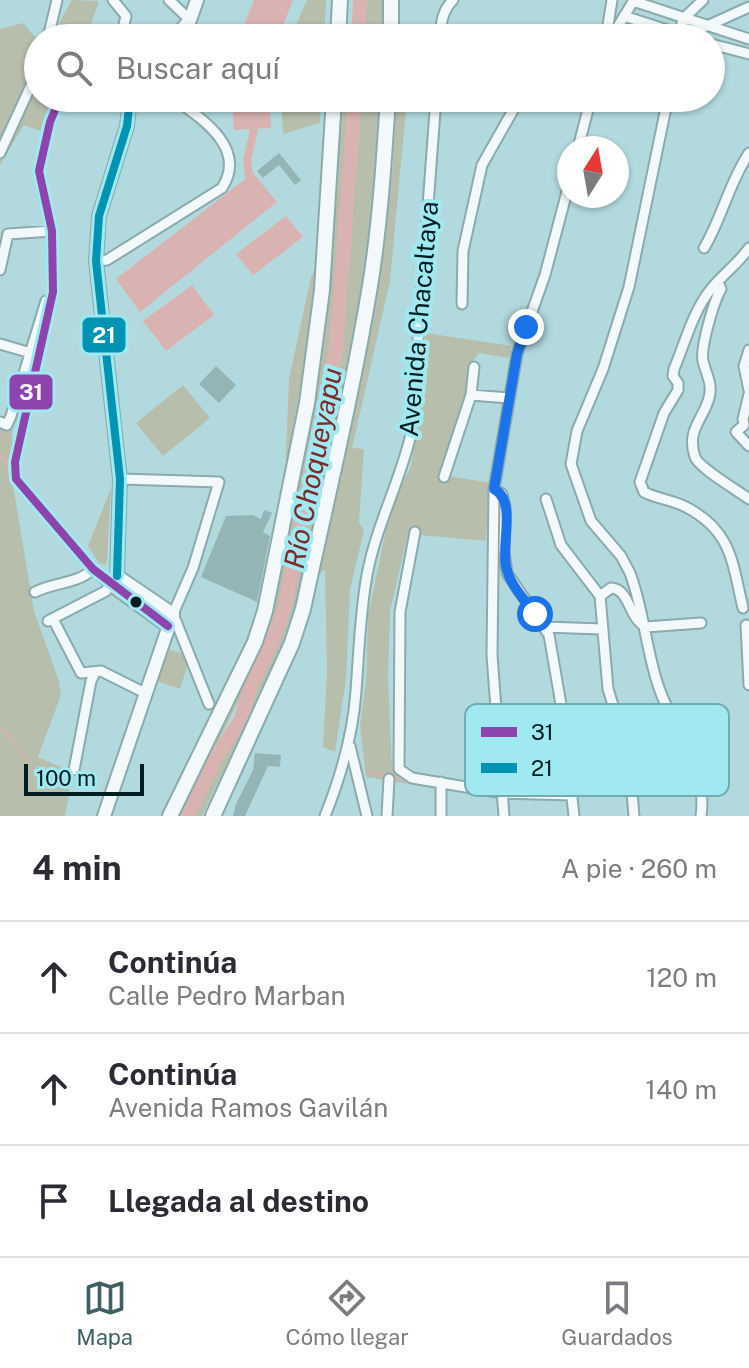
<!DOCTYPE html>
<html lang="es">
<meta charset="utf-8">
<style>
:root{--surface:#fff;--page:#f2f2f3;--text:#2b2b33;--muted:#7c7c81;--line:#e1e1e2;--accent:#3e6063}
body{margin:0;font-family:"Public Sans",sans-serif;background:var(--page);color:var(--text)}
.compass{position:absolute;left:557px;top:136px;width:72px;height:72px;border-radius:50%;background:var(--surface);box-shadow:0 2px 6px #0004;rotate:11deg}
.scale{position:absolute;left:24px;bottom:20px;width:120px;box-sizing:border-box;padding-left:8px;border:4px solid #001e21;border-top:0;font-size:22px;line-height:28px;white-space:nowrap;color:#001e21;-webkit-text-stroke:6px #a0e9f0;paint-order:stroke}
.stop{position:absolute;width:24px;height:24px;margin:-18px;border:6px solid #1a73e8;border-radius:50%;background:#fff}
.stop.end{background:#1a73e8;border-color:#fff;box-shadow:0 2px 8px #0008}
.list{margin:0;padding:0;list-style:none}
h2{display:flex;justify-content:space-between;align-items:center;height:104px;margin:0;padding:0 32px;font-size:34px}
h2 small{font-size:26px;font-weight:400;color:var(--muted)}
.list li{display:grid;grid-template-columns:52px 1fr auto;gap:24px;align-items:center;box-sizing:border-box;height:112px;padding:0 32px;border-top:2px solid var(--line)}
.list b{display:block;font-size:30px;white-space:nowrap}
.list p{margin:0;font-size:26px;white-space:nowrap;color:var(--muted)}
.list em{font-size:26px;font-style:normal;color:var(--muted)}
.icon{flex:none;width:44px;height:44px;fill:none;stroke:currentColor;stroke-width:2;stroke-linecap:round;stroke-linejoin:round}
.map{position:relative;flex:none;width:749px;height:816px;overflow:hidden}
.search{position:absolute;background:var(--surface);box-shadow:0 2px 6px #0004;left:24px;right:24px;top:24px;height:88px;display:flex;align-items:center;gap:20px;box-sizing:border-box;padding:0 28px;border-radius:44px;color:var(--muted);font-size:30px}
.sheet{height:440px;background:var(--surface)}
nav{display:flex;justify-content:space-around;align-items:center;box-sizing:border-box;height:112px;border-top:2px solid var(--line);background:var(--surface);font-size:22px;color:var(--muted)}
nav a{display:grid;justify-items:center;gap:4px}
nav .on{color:var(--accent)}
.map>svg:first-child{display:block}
</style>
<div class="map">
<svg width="749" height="816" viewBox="0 0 749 816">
<rect width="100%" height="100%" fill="#b2dade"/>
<!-- green -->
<path fill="#b7beac" d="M72,0L99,1L91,24L81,38H51Z
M307,0H326L324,38H290Z
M365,0H384L383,38H363Z
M23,23L38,40V98H53L40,131L24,125L0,165V29Z
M281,98H321L320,123L283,134Z
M340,98H349L330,348L281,597L264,648L182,816H176L253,658L302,463L323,340Z
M359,98H382L375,201L364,281L301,587C279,668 237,740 202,816H192L275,647L289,608L341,349Z
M396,98H407L390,281L352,448L364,449L359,522L364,531L350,589L346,679L335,752L323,747L327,672L325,569L316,577L352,420L380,275L393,166Z
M316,268L306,351L285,480L289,379L311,277Z
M426,333L512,346L509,358L479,353C469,364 471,380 468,395C462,422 451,449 443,475L490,483L486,541L408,534L390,611L388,678L392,768L402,778L435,788L366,777L360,725L366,682L368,616L390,510L411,466L423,377Z
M183,385L210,418L163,456L136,423Z
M0,417L11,419L13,451L8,470L14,491L34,611L59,681L61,695L38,757L63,768L60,782L70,790L65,816H0Z
M111,488L107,562L105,565L99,563L88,546Z
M168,649L184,654L188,664L180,689L157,681Z"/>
<!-- water -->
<path fill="#d9b3b1" d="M254,0H293L278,38H239Z
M232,98H269L271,128L234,130Z
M253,173L277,202L140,312L116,279Z
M286,216L303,237L253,275L236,254Z
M192,285L214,315L166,351L143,321Z"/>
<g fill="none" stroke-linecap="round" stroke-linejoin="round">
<!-- stream -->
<path stroke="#d9b3b1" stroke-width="2" d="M0,455L7,463
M0,728L6,731L28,762
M366,771L387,776
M393,777L403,780"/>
<!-- canal -->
<path stroke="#d9b3b1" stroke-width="8" d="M249,176L247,160L254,129"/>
<!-- river -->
<path stroke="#d9b3b1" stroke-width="14" d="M358,38L360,0
M188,816L215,759L241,719L248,692L269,649L285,606L336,350L355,98"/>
</g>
<!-- building -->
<path fill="#93b5b5" d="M279,153L301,180L295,185L279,165L263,178L257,171Z
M216,366L236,385L219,403L199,384Z
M264,510L272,513L263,532L270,536L257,602L201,577L226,516L253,515L261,519Z
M255,753L281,755L280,767L268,766L245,816H233L236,804L253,770Z"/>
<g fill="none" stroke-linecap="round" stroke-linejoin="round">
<!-- minor casing -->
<g stroke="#8aaaac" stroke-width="13">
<path id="minor" d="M113,0L126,16L121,38
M169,0L190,20
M633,1L749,39
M624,16L692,38
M440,35L471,38
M680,35L707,26L749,7
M48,38L57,0
M440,38C441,23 442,11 453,0
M606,38L612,0
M611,38L634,0
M679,38L683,19L703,0
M711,44L749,54
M668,98L629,287L603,369L577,431L571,464L591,521L621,556L630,573C644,610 646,651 659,688C675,735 708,762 701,816
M578,148L591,98
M0,153L38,70
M704,248C722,218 729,183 749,153
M96,261L107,260L222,188C248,148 201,118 173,98
M0,270L8,234L52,231
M718,282L721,289C714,301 700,348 703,361C706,374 713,384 709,398C703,420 686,430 695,457C699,468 737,490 749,499
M462,304L463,251L482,165L520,98
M0,344L31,353
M749,350L744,366L749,390
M749,394L743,419L744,425L736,432L749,446
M471,395L509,398
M0,422L7,425L11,416L46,301
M444,477L471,395L474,367
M120,479L219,482L193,568L173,614L209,704
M494,489L502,494L505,506L504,551L507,573L549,635L563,716L574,816
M546,499L561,545L600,596L608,689L629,756L634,816
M415,532L400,612L399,769L412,778L502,793L573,795
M35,592C54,582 78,584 93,569
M600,596L611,588C630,589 628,618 646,627L701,623
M743,608C732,562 732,531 686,507C673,500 657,499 644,492L640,482L664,413L678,390V383L673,376L674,369C685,343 693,311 711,289C723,274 738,264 749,248
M53,619L81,673L101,671L145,693
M48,621L106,591L110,584L93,569L16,479L15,462L53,292L52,231L39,171L50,122L60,98
M746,625L749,685
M545,627L601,629
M350,746L367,816
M74,770L91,681L95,673
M441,782V816
M325,816C341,776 353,734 356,691C359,652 360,613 367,575C376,526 400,482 411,434L436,98
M387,816L389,779
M504,816L492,655L494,489L517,354L545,275L569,184"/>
</g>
<!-- major casing -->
<g stroke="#8aaaac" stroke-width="16">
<path id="major" d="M174,38L190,20L197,0
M117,576L120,479L96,261L99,216L127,126L130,98
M117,576L110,584L168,626
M104,816L173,614L117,576"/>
</g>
<!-- highway casing -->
<g stroke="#8aaaac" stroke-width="18">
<path id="highway" d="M391,0V38
M338,38L340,0
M170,816L255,642L265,611L307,403L322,290L334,98
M213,816L292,643L303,609C326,502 352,395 370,286C380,224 384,161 388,98"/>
</g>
<!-- minor -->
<use href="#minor" stroke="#f3f9fa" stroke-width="9"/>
<!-- major -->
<use href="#major" stroke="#f3f9fa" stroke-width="12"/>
<!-- highway -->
<use href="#highway" stroke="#f3f9fa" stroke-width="14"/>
<!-- bus-1 casing -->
<g stroke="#a0e9f0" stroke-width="14">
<path id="bus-1" d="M60,98L50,122L39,171L52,231L53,292L15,462L16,479L93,569L168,626"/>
</g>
<!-- bus-2 casing -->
<g stroke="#a0e9f0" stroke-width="14">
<path id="bus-2" d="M117,576L120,479L96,261L99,216L127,126L130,98"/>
</g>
<!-- bus-1 -->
<use href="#bus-1" stroke="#8e44ad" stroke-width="8"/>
<!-- bus-2 -->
<use href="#bus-2" stroke="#0094b4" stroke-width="8"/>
</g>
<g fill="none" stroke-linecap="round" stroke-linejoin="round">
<!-- route -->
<path stroke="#1a73e8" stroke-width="10" d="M526,327L517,354L494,489C517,501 501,544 506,566C509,584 524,599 535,614"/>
</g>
<!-- markers -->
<circle fill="#001e21" stroke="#a0e9f0" stroke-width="3" cx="136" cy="602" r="7"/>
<g text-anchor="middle" stroke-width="8" stroke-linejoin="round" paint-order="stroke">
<!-- street labels -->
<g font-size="26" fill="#001e21" stroke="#a0e9f0">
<text transform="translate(419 319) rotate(-85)" y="9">Avenida Chacaltaya</text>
</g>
<!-- water labels -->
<g font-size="28" font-style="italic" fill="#7e2a2b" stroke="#a0e9f0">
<text transform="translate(313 468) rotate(-79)" y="10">Río Choqueyapu</text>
</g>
</g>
<!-- legend -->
<rect x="465" y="704" width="264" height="92" rx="12" fill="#a0e9f0" stroke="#70acb2" stroke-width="2"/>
<rect x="481" y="727" width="36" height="10" fill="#8e44ad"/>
<rect x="481" y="763" width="36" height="10" fill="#0094b4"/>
<g font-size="22" fill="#001e21">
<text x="531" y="740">31</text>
<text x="531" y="776">21</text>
</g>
<g stroke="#a0e9f0" stroke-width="3">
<rect x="81" y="316" width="46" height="38" rx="8" fill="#0094b4"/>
<rect x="8" y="373" width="46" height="38" rx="8" fill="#8e44ad"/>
</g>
<g font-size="22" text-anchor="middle" font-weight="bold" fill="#fff">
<text x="104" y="343">21</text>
<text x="31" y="400">31</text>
</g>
</svg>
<svg class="compass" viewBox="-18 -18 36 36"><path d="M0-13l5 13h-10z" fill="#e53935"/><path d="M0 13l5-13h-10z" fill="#7c7c81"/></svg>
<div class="scale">100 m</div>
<div class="stop" style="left:535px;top:614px"></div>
<div class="stop end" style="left:526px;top:327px"></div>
<div class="search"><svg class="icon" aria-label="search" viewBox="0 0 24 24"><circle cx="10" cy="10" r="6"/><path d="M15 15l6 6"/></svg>Buscar aquí</div>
</div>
<section class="sheet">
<h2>4 min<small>A pie · 260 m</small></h2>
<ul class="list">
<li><svg class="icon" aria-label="ahead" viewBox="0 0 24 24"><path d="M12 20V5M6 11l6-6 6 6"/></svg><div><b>Continúa</b><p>Calle Pedro Marban</p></div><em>120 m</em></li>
<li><svg class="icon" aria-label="ahead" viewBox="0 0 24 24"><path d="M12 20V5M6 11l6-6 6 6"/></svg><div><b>Continúa</b><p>Avenida Ramos Gavilán</p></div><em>140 m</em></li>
<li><svg class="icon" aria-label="arrive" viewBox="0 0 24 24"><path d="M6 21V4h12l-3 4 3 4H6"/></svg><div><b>Llegada al destino</b></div></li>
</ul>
</section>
<nav>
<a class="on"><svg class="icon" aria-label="map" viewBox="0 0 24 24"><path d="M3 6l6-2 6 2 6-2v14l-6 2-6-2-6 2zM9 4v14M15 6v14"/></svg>Mapa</a>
<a><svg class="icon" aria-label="directions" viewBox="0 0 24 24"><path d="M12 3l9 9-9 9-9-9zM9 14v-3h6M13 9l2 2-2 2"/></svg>Cómo llegar</a>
<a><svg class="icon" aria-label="saved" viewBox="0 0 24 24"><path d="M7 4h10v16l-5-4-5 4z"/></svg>Guardados</a>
</nav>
